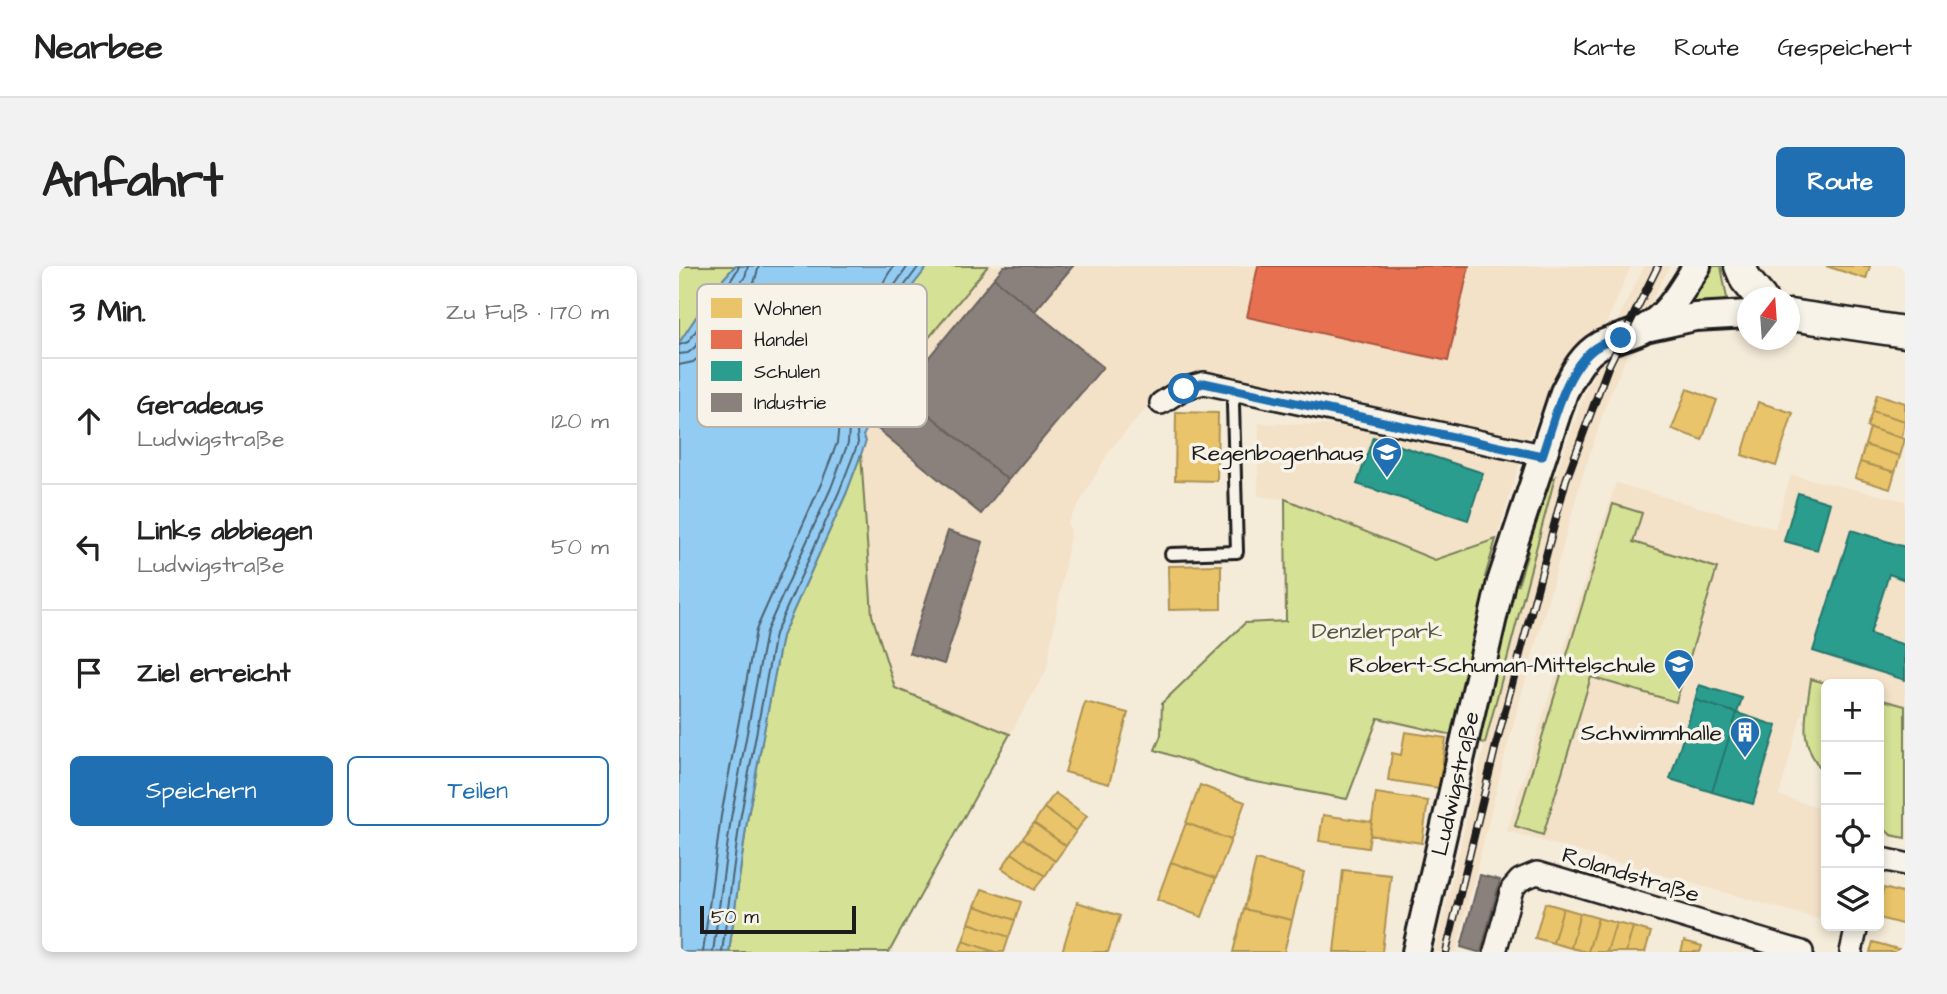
<!DOCTYPE html>
<html lang="de">
<meta charset="utf-8">
<style>
:root{--surface:#fff;--page:#f2f2f2;--text:#222;--muted:#767676;--line:#e0e0e0;--accent:#1f6fb2}
body{margin:0;font-family:"Architects Daughter",sans-serif;background:var(--page);color:var(--text)}
.controls{position:absolute;right:21px;bottom:21px;display:grid;overflow:hidden;border-radius:10px;box-shadow:0 4px 10px #0003}
.controls button{width:63px;height:63px;display:grid;place-items:center;padding:0;border:0;border-bottom:2px solid var(--line);background:var(--surface);color:var(--text);font:35px sans-serif}
.compass{position:absolute;left:1058px;top:21px;width:63px;height:63px;border-radius:50%;background:var(--surface);box-shadow:0 4px 10px #0003;rotate:17deg}
.scale{position:absolute;left:21px;bottom:18px;width:156px;box-sizing:border-box;padding-left:7px;border:4px solid #1c1c1c;border-top:0;font-size:19px;line-height:24px;white-space:nowrap;color:#1c1c1c;-webkit-text-stroke:5px #f7f3e8;paint-order:stroke}
.stop{position:absolute;width:21px;height:21px;margin:-16px;border:5px solid #1f6fb2;border-radius:50%;background:#fff}
.stop.end{background:#1f6fb2;border-color:#fff;box-shadow:0 2px 7px #0008}
.list{margin:0;padding:0;list-style:none}
h2{display:flex;justify-content:space-between;align-items:center;height:91px;margin:0;padding:0 28px;font-size:30px}
h2 small{font-size:23px;font-weight:400;color:var(--muted)}
.list li{display:grid;grid-template-columns:46px 1fr auto;gap:21px;align-items:center;box-sizing:border-box;height:126px;padding:0 28px;border-top:2px solid var(--line)}
.list b{display:block;font-size:26px;white-space:nowrap}
.list p{margin:0;font-size:23px;white-space:nowrap;color:var(--muted)}
.list em{font-size:23px;font-style:normal;color:var(--muted)}
.actions{display:flex;gap:14px;padding:21px 28px}
.actions a{flex:1;padding:16px 0;border:2px solid var(--accent);border-radius:10px;text-align:center;font-size:24px;color:var(--accent)}
.actions .main{background:var(--accent);color:#fff}
.icon{flex:none;width:38px;height:38px;fill:none;stroke:currentColor;stroke-width:2;stroke-linecap:round;stroke-linejoin:round}
.map{position:relative;flex:none;width:1226px;height:686px;overflow:hidden;border-radius:10px}
header{display:flex;align-items:center;gap:42px;box-sizing:border-box;height:98px;padding:0 35px;background:var(--surface);border-bottom:2px solid var(--line)}
header strong{font-size:33px}
nav{display:flex;gap:38px;margin-inline-start:auto;font-size:24px}
.intro{display:flex;align-items:center;justify-content:space-between;box-sizing:border-box;height:168px;padding:0 42px}
h1{margin:0;font-size:49px}
.button{padding:18px 32px;border-radius:10px;background:var(--accent);color:#fff;font-size:24px;font-weight:700}
main{display:flex;gap:42px;padding:0 42px}
aside{flex:1;background:var(--surface);border-radius:10px;box-shadow:0 4px 10px #0003}
.map>svg:first-child{display:block}
</style>
<header>
<strong>Nearbee</strong>
<nav><a>Karte</a><a>Route</a><a>Gespeichert</a></nav>
</header>
<div class="intro"><h1>Anfahrt</h1><a class="button">Route</a></div>
<main>
<aside>
<h2>3 Min.<small>Zu Fuß · 170 m</small></h2>
<ul class="list">
<li><svg class="icon" aria-label="ahead" viewBox="0 0 24 24"><path d="M12 20V5M6 11l6-6 6 6"/></svg><div><b>Geradeaus</b><p>Ludwigstraße</p></div><em>120 m</em></li>
<li><svg class="icon" aria-label="left" viewBox="0 0 24 24"><path d="M17 20v-9H6M10 6l-5 5 5 5"/></svg><div><b>Links abbiegen</b><p>Ludwigstraße</p></div><em>50 m</em></li>
<li><svg class="icon" aria-label="arrive" viewBox="0 0 24 24"><path d="M6 21V4h12l-3 4 3 4H6"/></svg><div><b>Ziel erreicht</b></div></li>
</ul>
<div class="actions"><a class="main">Speichern</a><a>Teilen</a></div>
</aside>
<div class="map">
<svg width="1226" height="686" viewBox="0 0 1226 686">
<rect width="100%" height="100%" fill="#f5ebd9"/>
<filter id="ink" filterUnits="userSpaceOnUse"><feTurbulence type="fractalNoise" baseFrequency=".0143" numOctaves="2"/><feDisplacementMap in="SourceGraphic" scale="14" xChannelSelector="R" yChannelSelector="G"/><feConvolveMatrix kernelMatrix="1 2 1 2 8 2 1 2 1" color-interpolation-filters="sRGB"/></filter>
<g filter="url(#ink)">
<!-- built -->
<path fill="#f3e1c8" d="M309,0H952L925,62L903,76L889,92L873,120L845,180L528,111L477,132L432,182L388,258L392,264L367,405L331,468L217,423L193,349L182,188L187,175L184,170L231,80L239,84Z
M966,0H991L969,41L928,135L901,218L828,481L777,686H756L806,477L876,211L906,127L950,30Z
M580,157L691,161L841,196L817,273L756,294L606,233L579,230Z
M1112,209L1226,235V440L1200,433V418H1150L1132,413L1100,530L1147,543V655L828,565L937,217L1096,263Z"/>
<!-- green -->
<path fill="#d5e194" stroke="#787e58" stroke-width="2" d="M0,0H56L37,21L0,77Z
M249,0H309L239,85L231,80L227,28Z
M1023,0H1042L1050,43L995,44Z
M182,188L193,349L216,422L331,468L210,686H50L68,555L103,370L167,228Z
M876,211L806,477L794,474L832,317L839,319L849,286L843,283L868,217Z
M606,233L756,294L817,273L806,311L815,313L778,470L699,452L668,533L561,513L476,484L482,469L483,437L566,357L607,355Z
M934,238L963,247L954,276L1038,302L997,436L912,411L864,569L836,560Z
M1132,413L1150,418H1147V508C1117,479 1127,450 1132,413Z
M1200,433L1226,440V572L1212,569L1200,558Z"/>
<!-- water -->
<path fill="#93ccf3" stroke="#63869d" stroke-width="2" d="M56,0H249L227,28L231,80L184,170L187,175L167,228L103,370L68,555L50,686H0V77L37,21Z"/>
<!-- homes -->
<path fill="#e9c46a" stroke="#ac9253" stroke-width="2" d="M1147,0H1191L1187,13Z
M1008,123L1038,134L1023,174L993,163Z
M1198,128L1226,137V155L1193,145Z
M1079,136L1114,147L1097,200L1063,189Z
M1193,145L1226,155L1223,172L1188,161Z
M497,146L539,147L538,215L496,214Z
M1191,162L1226,173L1221,190L1186,179Z
M1186,179L1221,190L1216,206L1181,196Z
M1181,196L1216,206L1211,223L1176,212Z
M542,299V343L490,344L489,300Z
M406,436L449,447L430,518L386,506Z
M726,466L767,472L760,522L709,514L713,487L722,489Z
M521,519L566,536L552,574L507,557Z
M376,527L408,550L397,565L365,542Z
M697,527L749,535L743,577L691,569Z
M365,542L397,565L387,580L355,557Z
M644,549L693,556L689,582L640,575Z
M355,557L387,580L376,595L344,572Z
M507,557L552,574L537,612L492,596Z
M344,572L376,595L366,610L333,587Z
M333,587L366,610L355,624L323,602Z
M577,594L625,607L613,654L565,643Z
M492,596L537,612L523,651L478,634Z
M664,604L712,609L703,686H655Z
M1205,622L1226,628V659L1200,652V640Z
M303,623L342,636L336,654L296,640Z
M398,636L441,650L429,686H383Z
M866,637L884,642L874,677L856,672Z
M296,640L336,654L330,671L290,657Z
M884,642L901,647L892,682L874,677Z
M565,643L613,654L605,686H554Z
M901,647L919,652L909,686L892,682Z
M919,652L937,657L928,686H909Z
M290,657L330,671L325,686H316L284,675Z
M937,657L954,661L947,686H928Z
M954,661L972,666L966,686H947Z
M284,675L316,686H280Z
M1005,675L1023,680L1021,686H1002Z
M1194,676L1226,685V686H1191Z"/>
<!-- shops -->
<path fill="#e76f51" stroke="#aa5641" stroke-width="2" d="M579,0H790L769,95L568,51Z"/>
<!-- schools -->
<path fill="#2a9d8f" stroke="#26766c" stroke-width="2" d="M694,171L804,207L789,254L678,218Z
M1119,227L1151,237L1138,284L1105,275Z
M1172,264L1226,281V314L1210,308L1191,368L1226,379V414L1134,385Z
M1020,419L1063,432L1058,447L1016,434Z
M1016,434L1058,447L1033,526L991,513Z
M1058,447L1098,460L1074,538L1033,526Z"/>
<!-- industry -->
<path fill="#8a817c" stroke="#69635f" stroke-width="2" d="M325,0H394L356,45L315,12Z
M315,12L424,101L329,214L222,125Z
M222,125L329,214L302,248L194,159Z
M269,265L304,276L265,398L230,387Z
M801,609L821,614L802,686H799L782,681Z"/>
<g fill="none" stroke-linecap="round" stroke-linejoin="round">
<!-- shore -->
<path stroke="#4c6272" stroke-width="2" d="M204,65C201,35 195,25 215,0
M215,73L211,26L229,0
M224,78L220,27L240,0
M0,79L9,76C17,64 59,7 60,0
M0,88L9,87L16,81L50,31L66,11L69,0
M0,99L14,96L24,88L58,37L75,17L80,0
M24,686L42,550L77,364L142,218L158,177L160,158L192,99
M34,686L52,552L87,366L152,222L169,177L170,162L201,104
M43,686L61,554L96,368L160,226L179,177L178,166L208,109"/>
<!-- service casing -->
<g stroke="#1c1c1c" stroke-width="16">
<path id="service" d="M492,288L558,286L554,138L558,124"/>
</g>
<!-- minor casing -->
<g stroke="#1c1c1c" stroke-width="26">
<path id="minor" d="M482,137L504,123L525,117L863,189
M1200,596L1208,594L1226,598
M816,686L833,623L841,614L858,607L1123,686
M1172,686L1178,660"/>
</g>
<!-- tertiary casing -->
<g stroke="#1c1c1c" stroke-width="32">
<g id="tertiary">
<path d="M971,61L1016,51L1069,48"/>
<path id="s1" d="M737,686L822,316L885,126C894,109 902,90 921,79C935,72 953,70 966,62C991,48 1003,23 1018,0"/>
</g>
</g>
<!-- secondary casing -->
<g stroke="#1c1c1c" stroke-width="35">
<path id="secondary" d="M1061,0L1067,14L1082,32
M1111,49L1226,66"/>
</g>
<!-- service -->
<use href="#service" stroke="#f7f3e8" stroke-width="10"/>
<!-- minor -->
<use href="#minor" stroke="#f7f3e8" stroke-width="21"/>
<!-- tertiary -->
<use href="#tertiary" stroke="#f7f3e8" stroke-width="26"/>
<!-- secondary -->
<use href="#secondary" stroke="#f7f3e8" stroke-width="30"/>
<!-- rail casing -->
<g stroke="#1c1c1c" stroke-width="8">
<path id="rail" d="M767,686L817,479L887,214L929,101L979,0"/>
</g>
<!-- rail -->
<use href="#rail" stroke="#f7f3e8" stroke-width="5" stroke-dasharray="16" stroke-linecap="butt"/>
</g>
</g>
<g fill="none" stroke-linecap="round" stroke-linejoin="round" filter="url(#ink)">
<!-- route -->
<path stroke="#1f6fb2" stroke-width="9" d="M505,123L525,117L863,190C875,156 887,97 921,79C927,76 935,74 942,72"/>
</g>
<!-- icons -->
<defs>
<g id="school-pin" transform="scale(1.575)"><path d="M0 17L-7.5 6A9.5 9.5 0 1 1 7.5 6Z" fill="#1f6fb2" stroke="#f7f3e8"/><path d="M0-5L7-2L0 1L-7-2ZM-4 1L0 2.5L4 1V4Q0 6-4 4Z" fill="#fff"/></g>
<g id="building-pin" transform="scale(1.575)"><path d="M0 17L-7.5 6A9.5 9.5 0 1 1 7.5 6Z" fill="#1f6fb2" stroke="#f7f3e8"/><path d="M-4-6H4V6H1V3H-1V6H-4ZM-2.5-4.3h1.7v1.8h-1.7ZM.8-4.3h1.7v1.8H.8ZM-2.5-1h1.7V.8h-1.7ZM.8-1h1.7V.8H.8Z" fill="#fff"/></g>
</defs>
<g fill-rule="evenodd">
<use href="#school-pin" x="708" y="186"/>
<use href="#school-pin" x="1000" y="398"/>
<use href="#building-pin" x="1066" y="466"/>
</g>
<g text-anchor="middle" stroke-width="7" stroke-linejoin="round" paint-order="stroke">
<!-- poi labels -->
<g font-size="23" fill="#1c1c1c" stroke="#f7f3e8" text-anchor="end">
<text x="685" y="194">Regenbogenhaus</text>
<text x="977" y="406">Robert-Schuman-Mittelschule</text>
<text x="1043" y="474">Schwimmhalle</text>
</g>
<!-- park labels -->
<g font-size="23" fill="#545740" stroke="#f7f3e8">
<text x="698" y="372">Denzlerpark</text>
</g>
<!-- street labels -->
<g font-size="23" fill="#1c1c1c" stroke="#f7f3e8">
<text dy="8" stroke="none"><textPath href="#s1" startOffset="173">Ludwigstraße</textPath></text>
<text transform="translate(952 608) rotate(17)" y="8">Rolandstraße</text>
</g>
</g>
<!-- legend -->
<rect x="18" y="18" width="230" height="143" rx="10" fill="#f7f3e8" stroke="#b5b2ab" stroke-width="2"/>
<rect x="32" y="32" width="31" height="20" fill="#e9c46a"/>
<rect x="32" y="64" width="31" height="19" fill="#e76f51"/>
<rect x="32" y="95" width="31" height="20" fill="#2a9d8f"/>
<rect x="32" y="127" width="31" height="19" fill="#8a817c"/>
<g font-size="19" fill="#1c1c1c">
<text x="75" y="49">Wohnen</text>
<text x="75" y="80">Handel</text>
<text x="75" y="112">Schulen</text>
<text x="75" y="143">Industrie</text>
</g>
</svg>
<div class="controls">
<button>+</button>
<button>−</button>
<button><svg class="icon" aria-label="locate" viewBox="0 0 24 24"><circle cx="12" cy="12" r="6"/><path d="M12 2v4M12 18v4M2 12h4M18 12h4"/></svg></button>
<button><svg class="icon" aria-label="layers" viewBox="0 0 24 24"><path d="M12 4l9 5-9 5-9-5zM3 14l9 5 9-5"/></svg></button>
</div>
<svg class="compass" viewBox="-18 -18 36 36"><path d="M0-13l5 13h-10z" fill="#e53935"/><path d="M0 13l5-13h-10z" fill="#767676"/></svg>
<div class="scale">50 m</div>
<div class="stop" style="left:505px;top:123px"></div>
<div class="stop end" style="left:942px;top:72px"></div>
</div>
</main>
